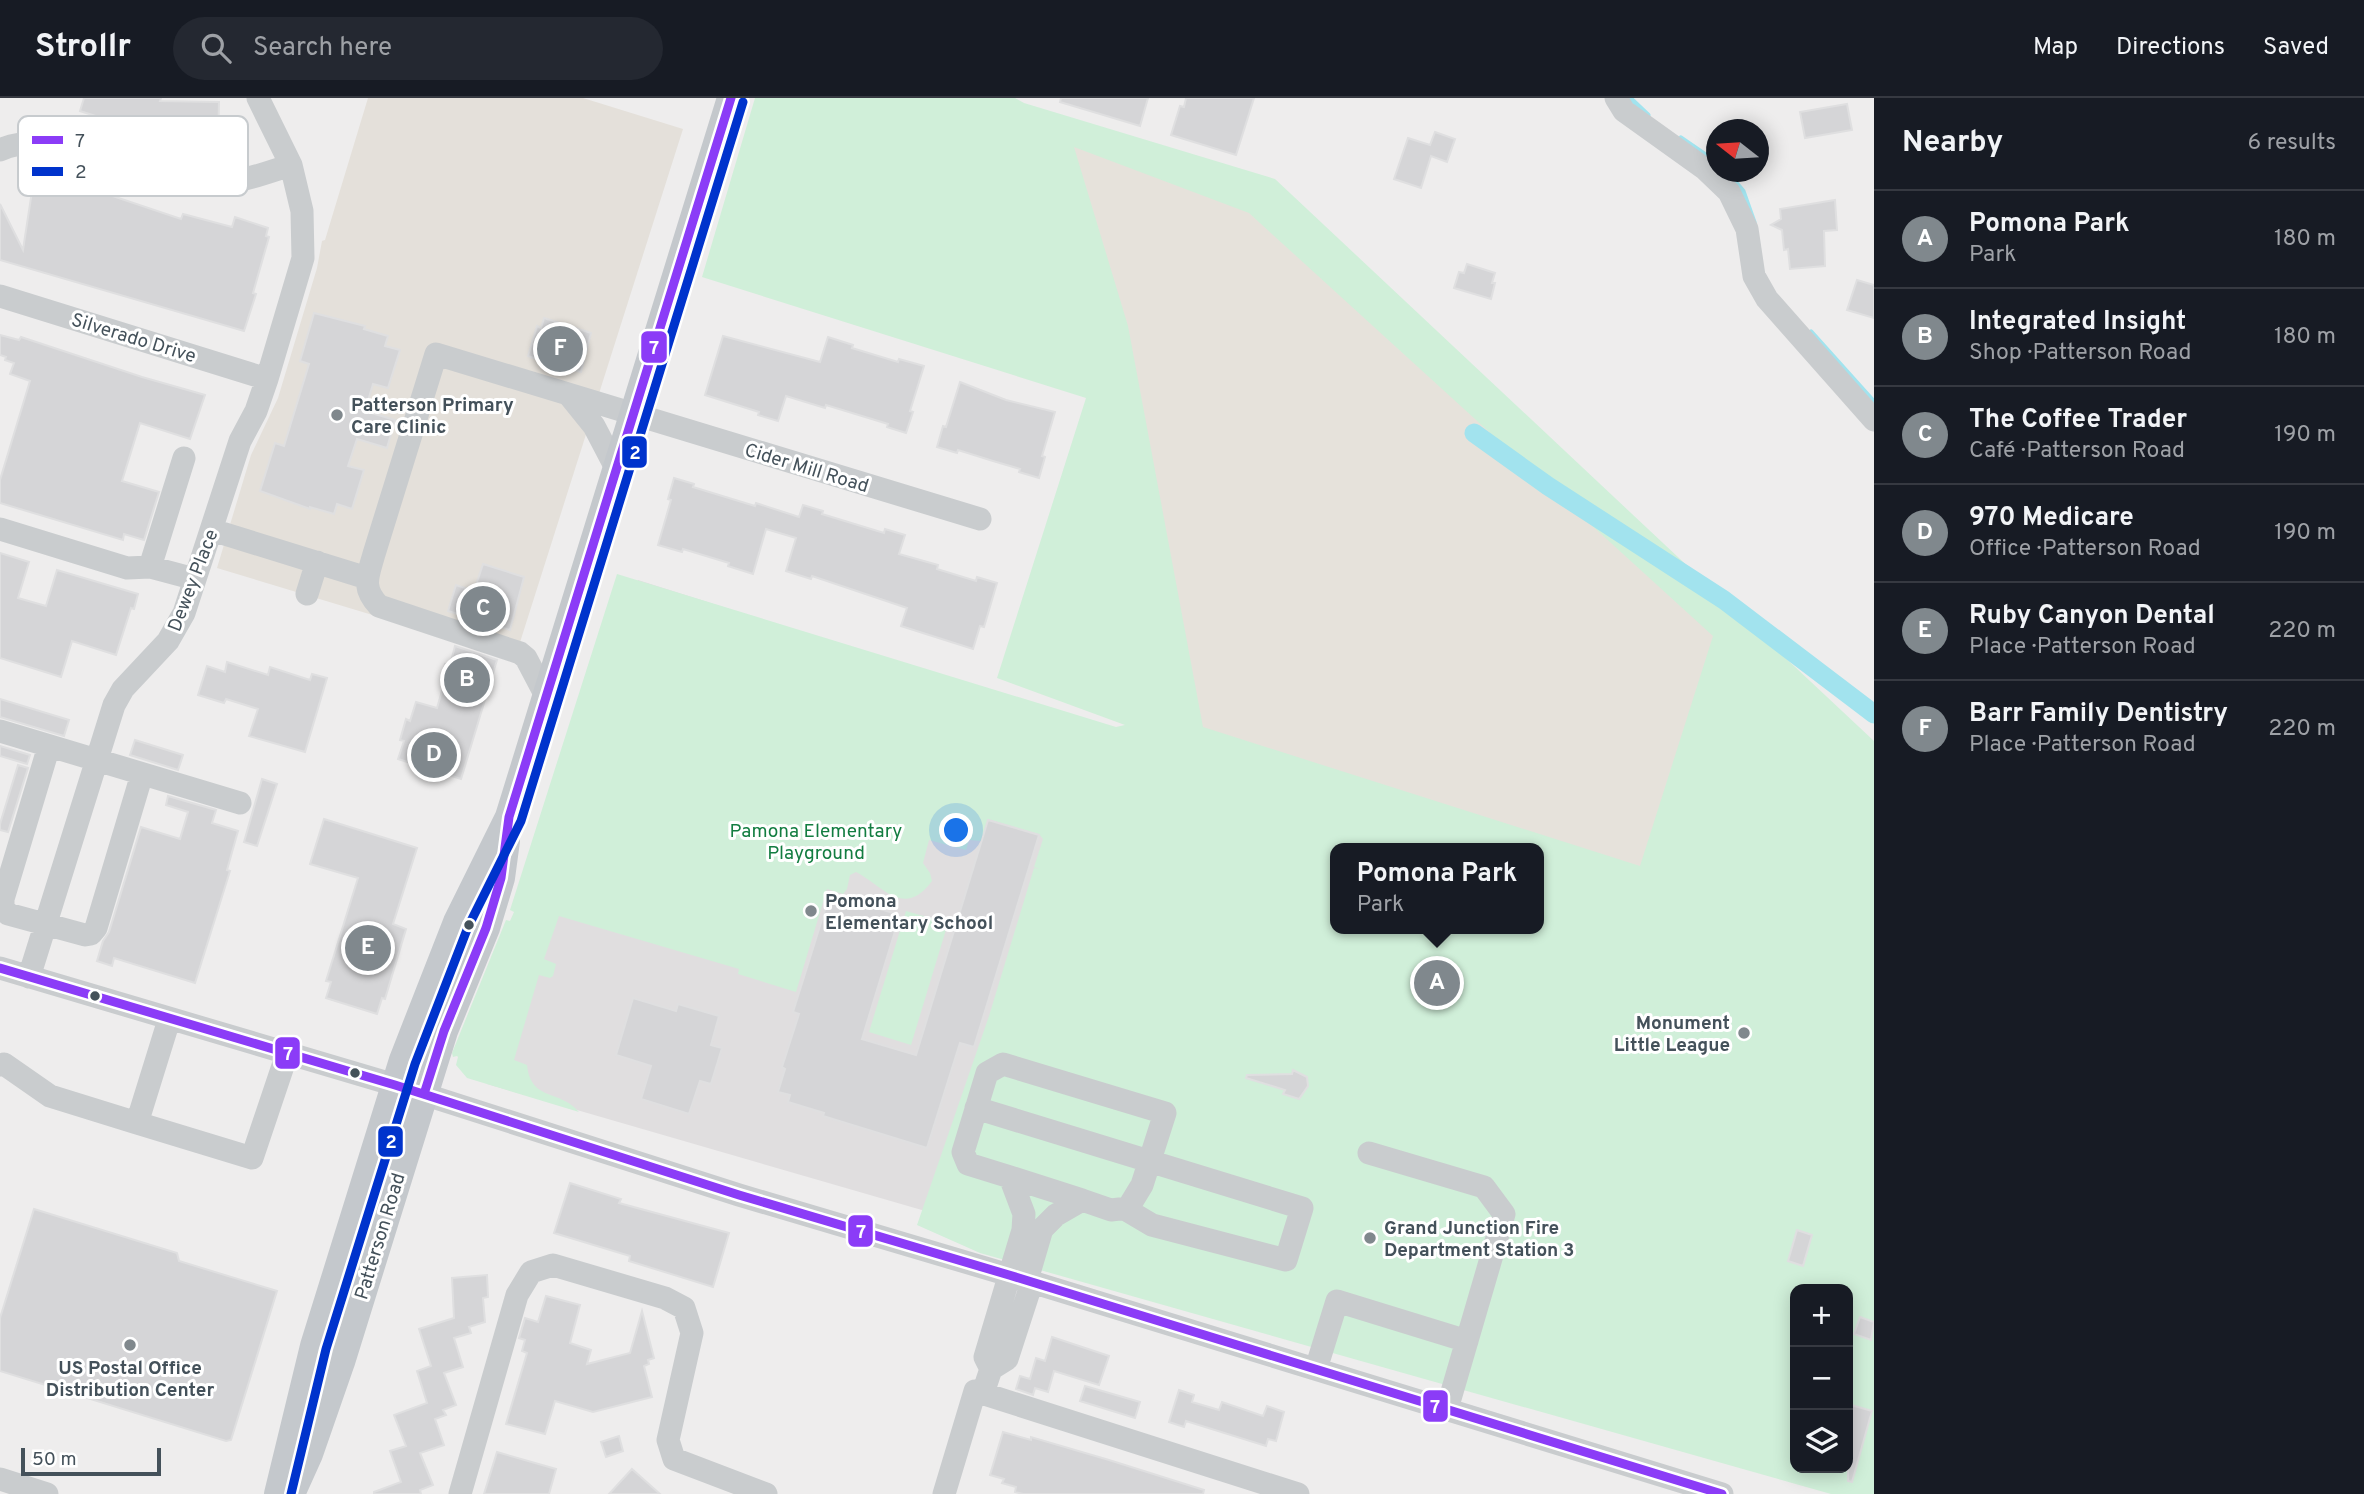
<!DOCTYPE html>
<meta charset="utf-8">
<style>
:root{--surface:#171b24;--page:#242831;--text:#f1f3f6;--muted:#9ea1a6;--line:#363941;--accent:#80888d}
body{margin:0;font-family:Overpass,sans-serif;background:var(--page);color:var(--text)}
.controls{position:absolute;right:21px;bottom:21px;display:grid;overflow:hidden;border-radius:14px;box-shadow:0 4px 18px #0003}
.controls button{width:63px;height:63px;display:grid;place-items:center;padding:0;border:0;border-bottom:2px solid var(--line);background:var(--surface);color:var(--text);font:35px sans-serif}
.compass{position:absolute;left:1706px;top:21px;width:63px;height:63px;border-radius:50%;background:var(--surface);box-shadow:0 4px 18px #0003;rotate:287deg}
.scale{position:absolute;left:21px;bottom:18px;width:140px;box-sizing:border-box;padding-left:7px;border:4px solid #44515a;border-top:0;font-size:19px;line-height:24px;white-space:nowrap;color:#44515a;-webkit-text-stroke:5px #fff;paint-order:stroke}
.you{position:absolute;left:957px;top:733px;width:24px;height:24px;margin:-18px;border:5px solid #fff;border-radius:50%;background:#1a73e8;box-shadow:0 0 0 10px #1a73e833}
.badge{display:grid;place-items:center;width:46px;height:46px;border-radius:50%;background:var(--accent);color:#fff;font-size:23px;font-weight:700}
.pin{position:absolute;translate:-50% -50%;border:4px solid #fff;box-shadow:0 2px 7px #0006}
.popup{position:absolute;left:1330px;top:745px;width:214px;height:91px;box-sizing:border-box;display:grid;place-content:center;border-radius:14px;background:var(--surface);filter:drop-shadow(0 2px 5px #0005);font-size:23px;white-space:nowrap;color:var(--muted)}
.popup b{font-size:26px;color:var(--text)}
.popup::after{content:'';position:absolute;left:50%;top:100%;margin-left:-14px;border:14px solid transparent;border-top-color:var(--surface)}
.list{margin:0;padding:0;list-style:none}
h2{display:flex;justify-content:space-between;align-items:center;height:91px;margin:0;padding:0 28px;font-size:30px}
h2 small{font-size:23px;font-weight:400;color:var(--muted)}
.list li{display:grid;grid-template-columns:46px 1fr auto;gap:21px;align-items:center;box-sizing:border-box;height:98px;padding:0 28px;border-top:2px solid var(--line)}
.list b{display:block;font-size:26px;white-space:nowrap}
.list p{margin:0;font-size:23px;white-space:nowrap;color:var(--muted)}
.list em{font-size:23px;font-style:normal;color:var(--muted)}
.icon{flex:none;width:38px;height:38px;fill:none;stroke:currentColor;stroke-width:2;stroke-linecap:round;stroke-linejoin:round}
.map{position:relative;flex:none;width:1874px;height:1396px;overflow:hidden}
header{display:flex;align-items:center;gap:42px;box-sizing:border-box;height:98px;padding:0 35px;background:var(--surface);border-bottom:2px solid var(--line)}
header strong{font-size:33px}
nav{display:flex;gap:38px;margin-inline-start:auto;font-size:24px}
.search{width:490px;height:63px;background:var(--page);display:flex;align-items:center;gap:18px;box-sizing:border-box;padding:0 24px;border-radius:38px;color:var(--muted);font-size:26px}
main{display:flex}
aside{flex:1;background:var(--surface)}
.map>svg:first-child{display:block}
</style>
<header>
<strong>Strollr</strong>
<div class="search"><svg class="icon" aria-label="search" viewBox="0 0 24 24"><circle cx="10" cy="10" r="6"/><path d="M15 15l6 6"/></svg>Search here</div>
<nav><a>Map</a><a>Directions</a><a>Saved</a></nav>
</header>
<main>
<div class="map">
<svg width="1874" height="1396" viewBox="0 0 1874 1396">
<rect width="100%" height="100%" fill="#eeeded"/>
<!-- commercial -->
<path fill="#e4e0da" d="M368,0H583L683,31L515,560L217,470L251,357L278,300L317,170L322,143L325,142Z"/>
<!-- education -->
<path fill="#e0dedf" d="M638,482L1138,641L984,1130L487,986Z"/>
<!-- green -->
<path fill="#d0efd9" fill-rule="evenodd" d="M755,0H1015L1024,5L1275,81L1874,643V1396H1831L980,1155L917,1127L989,918L1034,770L1039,771L1034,769L1043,741L1039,736L988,721L981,743L969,742L966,752L929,742L923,765L930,775L932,783C904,821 883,788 856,774L850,777L847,791L843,796L827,791L796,894L738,876L739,871L559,818L544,861L556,866L553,878L550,880L539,877L514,962L527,967C531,1004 560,991 579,1014L467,980L456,967L458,959L457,958L453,959L452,955L506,822L510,823L514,814L510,812L617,476L1116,629L1125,627L997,580L1086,300L702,179ZM1336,750H1538V831H1336ZM1795,1191H1848V1370H1795Z
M906,813L948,825L911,947L869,934Z"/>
<!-- sand -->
<path fill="#e6e2db" d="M1074,49L1249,115L1713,538L1640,768L1203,629L1128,228Z"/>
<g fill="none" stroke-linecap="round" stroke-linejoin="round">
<!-- stream -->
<path stroke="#a2e3ee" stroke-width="5" d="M1630,0L1648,17
M1681,40L1716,64
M1727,74L1743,93L1754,124
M1811,234L1874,304"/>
<!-- canal -->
<path stroke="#a2e3ee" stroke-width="19" d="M1474,335L1548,388L1724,502L1874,616"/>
</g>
<!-- building -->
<path fill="#d5d5d7" stroke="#dfdfe0" stroke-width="2" d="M84,0H161L160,3L219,4L218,48H198V44H177L80,13Z
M1061,0H1148L1140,28L1060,4Z
M1186,0H1254L1236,57L1171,37L1180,8L1184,9Z
M1847,6L1852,32L1805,40L1800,14Z
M1435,34L1455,41L1447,64L1431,58L1421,90L1394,81L1408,40L1430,47Z
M34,80L77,86L181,121L183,116L232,129L235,119L268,130L266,138L269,139L253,195L256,196L244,233L0,162V106L23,152Z
M1835,102L1837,132L1824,133L1825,168L1790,171L1788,151L1784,152L1782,132L1771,127L1781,121L1780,111Z
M1467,166L1495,175L1492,185H1495L1491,201L1454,190L1459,174L1464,175Z
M1857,182L1874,187V220L1847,212Z
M314,215L365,228L364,231L388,238L385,248L400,252L388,290L373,286L365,313L395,322L387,350L357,341L348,368L364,372L352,411L337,406L334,416L310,409V411L260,393L275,345L284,348L309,266L300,263Z
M544,220L591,235L581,274L571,271V273L528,258L537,228L541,230Z
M0,237L19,242L21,239L142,279L205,297L190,341L140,325L122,383L159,394L144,442L124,436L123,442L0,405V382L30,283L10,276L14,265L5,262L6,259L0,257Z
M723,238L820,264L828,239L853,247L852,250L898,264L899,261L924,268L910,313L913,314L906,335L887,329L888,326L826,307L825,310L786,298L778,323L758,317L759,314L705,297Z
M960,284L1006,302L1055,314L1042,358L1045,359L1039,380L1019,374L1020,371L993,363L958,352L957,355L937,349L943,328L946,329Z
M674,380L694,386L693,389L755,408L756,405L799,419L803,407L823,413L822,416L884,435L885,431L905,437L899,456L938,467L937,471L976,483L977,479L997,485L984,529L980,528L973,551L901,528L907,510L812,478L811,481L786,473L796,440L766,431L753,476L728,468L729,465L683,451L682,454L658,447L671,402L668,401Z
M0,455L29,464L18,500L46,508L57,472L138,496L134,511L131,510L116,557L72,543L61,579L0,560Z
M483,466L524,479L510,532L448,513L456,487L474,493Z
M455,548L497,562L461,681L398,661L404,643L400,642L406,621L410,623L416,604L437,610L445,582L441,581L445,566L450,567Z
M227,564L268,577L270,569L310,582L312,576L327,580L305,654L249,638L258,611L226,601L224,605L198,597L207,568L225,574Z
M0,601L69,622L64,638L0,619Z
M135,642L183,657L178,672L130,657Z
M0,648L30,657L27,666L0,658Z
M18,667L28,670L8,734L0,732V726Z
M262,681L277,686L257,748L244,744Z
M168,698L216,712L212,725L238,733L227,772L230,773L195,885L114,860L112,868L97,863L103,843L109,834L141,729L180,741L188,714L166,707Z
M324,721L417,750L393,826L406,831L385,901L382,900L377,916L326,900L331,884L326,883L358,780L310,766Z
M988,722L1039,737L974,949L960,945L927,1050L823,1018L824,1015L788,1004L790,997L778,994L785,971L782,969L799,916L793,914L830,796L900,817L862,941L916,957Z
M633,900L676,913L678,906L719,918L711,947L722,950L711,986L700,983L689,1016L641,1001L651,968L616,957Z
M1293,972L1307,979L1308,988L1299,1001L1283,996L1285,992L1246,980L1247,977L1292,976Z
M570,1085L621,1101L619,1105L729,1135L713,1189L629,1163L630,1158L554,1135Z
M34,1111L177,1155L179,1163L277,1193L231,1342L226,1343L0,1273V1220Z
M1797,1132L1812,1137L1803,1168L1788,1163Z
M487,1177L488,1199L483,1200L485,1224L469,1229L471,1235L454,1240L463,1269L444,1275L456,1307L443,1312L446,1317L435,1321L444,1347L420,1355L433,1387L420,1392L421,1396H374V1394L401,1384L390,1353L406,1348L394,1317L427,1305L417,1273L431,1268L419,1231L454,1220L452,1180Z
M546,1198L580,1207L570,1245L591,1252L587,1266L630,1255L642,1213L654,1260L648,1262L649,1266L644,1268L652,1299L593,1314L555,1303L545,1336L506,1326L527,1255L522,1253L525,1242L519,1240L525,1220L538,1224Z
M1860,1219L1874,1224L1871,1242L1854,1236Z
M1052,1239L1109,1258L1099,1287L1054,1273L1048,1294L1035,1290L1033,1297L1016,1291L1020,1278L1030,1281L1036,1260L1045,1263Z
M1085,1288L1140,1304L1135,1320L1080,1303Z
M1179,1292L1194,1297L1192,1304L1219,1312L1222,1304L1263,1318L1267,1308L1284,1314L1276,1343L1268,1341L1266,1348L1186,1323L1184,1329L1169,1324Z
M1848,1306L1872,1313L1852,1384L1848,1383Z
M1003,1334L1031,1342V1339L1109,1362L1204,1392L1203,1396H1023L1015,1394L1016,1389L1002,1385L1004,1381L990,1377Z
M619,1338L623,1353L606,1359L601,1344Z
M497,1354L556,1371L549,1396H484Z
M632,1371L660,1396H609Z"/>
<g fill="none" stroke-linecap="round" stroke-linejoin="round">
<!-- minor -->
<path stroke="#c9ccce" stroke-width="23" d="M1616,0L1624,13L1705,71L1729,94L1747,131L1754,178L1767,201L1874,322
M0,52C58,26 146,81 208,85C236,87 265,75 291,67
M0,198L267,281
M569,297L594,328L617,372
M0,431L127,470L150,469L195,481
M212,432L367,480
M150,469L184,360
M307,496L317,464
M547,600L526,560L520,555L379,508C361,489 368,478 374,456L436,256L980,421
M0,633L240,705
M49,648L3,801V809L8,816L85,837L91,836L96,830L142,676
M0,870L395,987L739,1097L1009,1177L1722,1396
M29,879L114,607L123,591L168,543L184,515L240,343L256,313L267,281L303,160L302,113L291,67L258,0
M0,967L4,966L50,998L137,1025L169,922
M976,1010L1302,1110L1286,1162L1152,1127L1125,1111
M137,1025L252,1060L287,956
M1369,1055L1484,1089L1504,1116L1447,1311
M1010,1079L1082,1102
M991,1271L985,1259L1023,1132L1024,1116L1010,1079L968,1066L963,1054L987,975L1003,966L1165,1015L1142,1087L1128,1110L1111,1112L1082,1102L1056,1117L1042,1131L1027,1182
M1316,1271L1337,1203L1467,1243
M986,1286L991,1271L1007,1261L1032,1184
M0,1381L47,1396
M460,1396L517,1197L531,1174L553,1167L665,1200L684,1210L692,1235L668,1342L674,1361L766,1396
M944,1396L975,1293L1298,1396"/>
<!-- major -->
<path stroke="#c4c8cc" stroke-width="28" d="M278,1396L314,1248L403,962L457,824L509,719L731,0
M291,1396L309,1356L341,1264L444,933L486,830L501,780L506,743"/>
<!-- bus-1 casing -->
<g stroke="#fff" stroke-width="14">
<path id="bus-1" d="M0,870L395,987L739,1097L1009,1177L1722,1396
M424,996L444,933L486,830L501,780L509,719L731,0"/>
</g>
<!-- bus-2 casing -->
<g stroke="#fff" stroke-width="14">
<path id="bus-2" d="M291,1396L326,1251L415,966L468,829L521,723L743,4"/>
</g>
<!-- bus-1 -->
<use href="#bus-1" stroke="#8b3cf7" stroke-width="9"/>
<!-- bus-2 -->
<use href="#bus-2" stroke="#03c" stroke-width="9"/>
</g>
<!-- markers -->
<g fill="#80888d" stroke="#fff" stroke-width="2.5">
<circle cx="337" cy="317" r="7"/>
<circle cx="811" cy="813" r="7"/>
<circle cx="1744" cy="935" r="7"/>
<circle cx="1370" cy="1140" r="7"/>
<circle cx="130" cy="1247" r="7"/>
</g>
<g fill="#44515a" stroke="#fff" stroke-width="2.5">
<circle cx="469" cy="827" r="6"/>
<circle cx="95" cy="898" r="6"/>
<circle cx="355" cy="975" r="6"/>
</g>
<g text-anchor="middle" stroke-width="6" stroke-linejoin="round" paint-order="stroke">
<!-- street labels -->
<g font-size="19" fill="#44515a" stroke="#fff">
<text transform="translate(134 239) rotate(17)" y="7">Silverado Drive</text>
<text transform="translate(807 369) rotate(17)" y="7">Cider Mill Road</text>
<text transform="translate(192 482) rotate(-69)" y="7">Dewey Place</text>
<text transform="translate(379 1138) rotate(-73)" y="7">Patterson Road</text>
</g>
<!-- poi labels -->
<g font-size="19" font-weight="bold" fill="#44515a" stroke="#fff" text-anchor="start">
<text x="351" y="313">Patterson Primary<tspan x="351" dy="22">Care Clinic</tspan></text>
<text x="825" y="809">Pomona<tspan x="825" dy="22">Elementary School</tspan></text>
<text x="1730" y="931" text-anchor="end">Monument<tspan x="1730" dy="22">Little League</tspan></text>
<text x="1384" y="1136">Grand Junction Fire<tspan x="1384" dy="22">Department Station 3</tspan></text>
<text x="130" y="1276" text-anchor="middle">US Postal Office<tspan x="130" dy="22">Distribution Center</tspan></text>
</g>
<!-- park labels -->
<g font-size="19" fill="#137d41" stroke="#fff">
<text x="816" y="739">Pamona Elementary<tspan x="816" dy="22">Playground</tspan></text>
</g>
</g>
<!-- legend -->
<rect x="18" y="18" width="230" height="80" rx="10" fill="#fff" stroke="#c7cbce" stroke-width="2"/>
<rect x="32" y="38" width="31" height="8" fill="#8b3cf7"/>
<rect x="32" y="69" width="31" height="9" fill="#03c"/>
<g font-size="19" fill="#44515a">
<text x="75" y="49">7</text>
<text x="75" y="80">2</text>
</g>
<g stroke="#fff" stroke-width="2.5">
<rect x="640" y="232" width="28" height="34" rx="7" fill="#8b3cf7"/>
<rect x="621" y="337" width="27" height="34" rx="7" fill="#03c"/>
<rect x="274" y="938" width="27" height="34" rx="7" fill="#8b3cf7"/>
<rect x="377" y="1027" width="27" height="33" rx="7" fill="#03c"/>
<rect x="847" y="1116" width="27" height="34" rx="7" fill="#8b3cf7"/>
<rect x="1422" y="1291" width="27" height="34" rx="7" fill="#8b3cf7"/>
</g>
<g font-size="19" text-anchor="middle" font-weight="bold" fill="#fff">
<text x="654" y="256">7</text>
<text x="635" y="361">2</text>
<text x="288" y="962">7</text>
<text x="391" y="1050">2</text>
<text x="861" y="1140">7</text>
<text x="1435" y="1315">7</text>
</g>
</svg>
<div class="controls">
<button>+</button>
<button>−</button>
<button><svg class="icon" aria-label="layers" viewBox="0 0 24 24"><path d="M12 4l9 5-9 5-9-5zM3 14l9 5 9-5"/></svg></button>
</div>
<svg class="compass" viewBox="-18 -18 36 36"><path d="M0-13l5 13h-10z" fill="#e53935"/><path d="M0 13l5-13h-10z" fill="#9ea1a6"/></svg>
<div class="scale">50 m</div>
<div class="you"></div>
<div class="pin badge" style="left:1437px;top:885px">A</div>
<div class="popup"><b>Pomona Park</b>Park</div>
<div class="pin badge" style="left:467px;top:582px">B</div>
<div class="pin badge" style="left:483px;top:511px">C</div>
<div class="pin badge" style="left:434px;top:657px">D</div>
<div class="pin badge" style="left:368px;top:850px">E</div>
<div class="pin badge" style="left:560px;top:251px">F</div>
</div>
<aside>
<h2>Nearby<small>6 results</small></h2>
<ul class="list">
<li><span class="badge">A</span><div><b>Pomona Park</b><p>Park</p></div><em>180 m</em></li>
<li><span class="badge">B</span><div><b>Integrated Insight</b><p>Shop · Patterson Road</p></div><em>180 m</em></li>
<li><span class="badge">C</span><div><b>The Coffee Trader</b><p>Café · Patterson Road</p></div><em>190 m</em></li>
<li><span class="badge">D</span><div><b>970 Medicare</b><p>Office · Patterson Road</p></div><em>190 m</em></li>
<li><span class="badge">E</span><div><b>Ruby Canyon Dental</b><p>Place · Patterson Road</p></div><em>220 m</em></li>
<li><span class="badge">F</span><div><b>Barr Family Dentistry</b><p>Place · Patterson Road</p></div><em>220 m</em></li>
</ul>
</aside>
</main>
